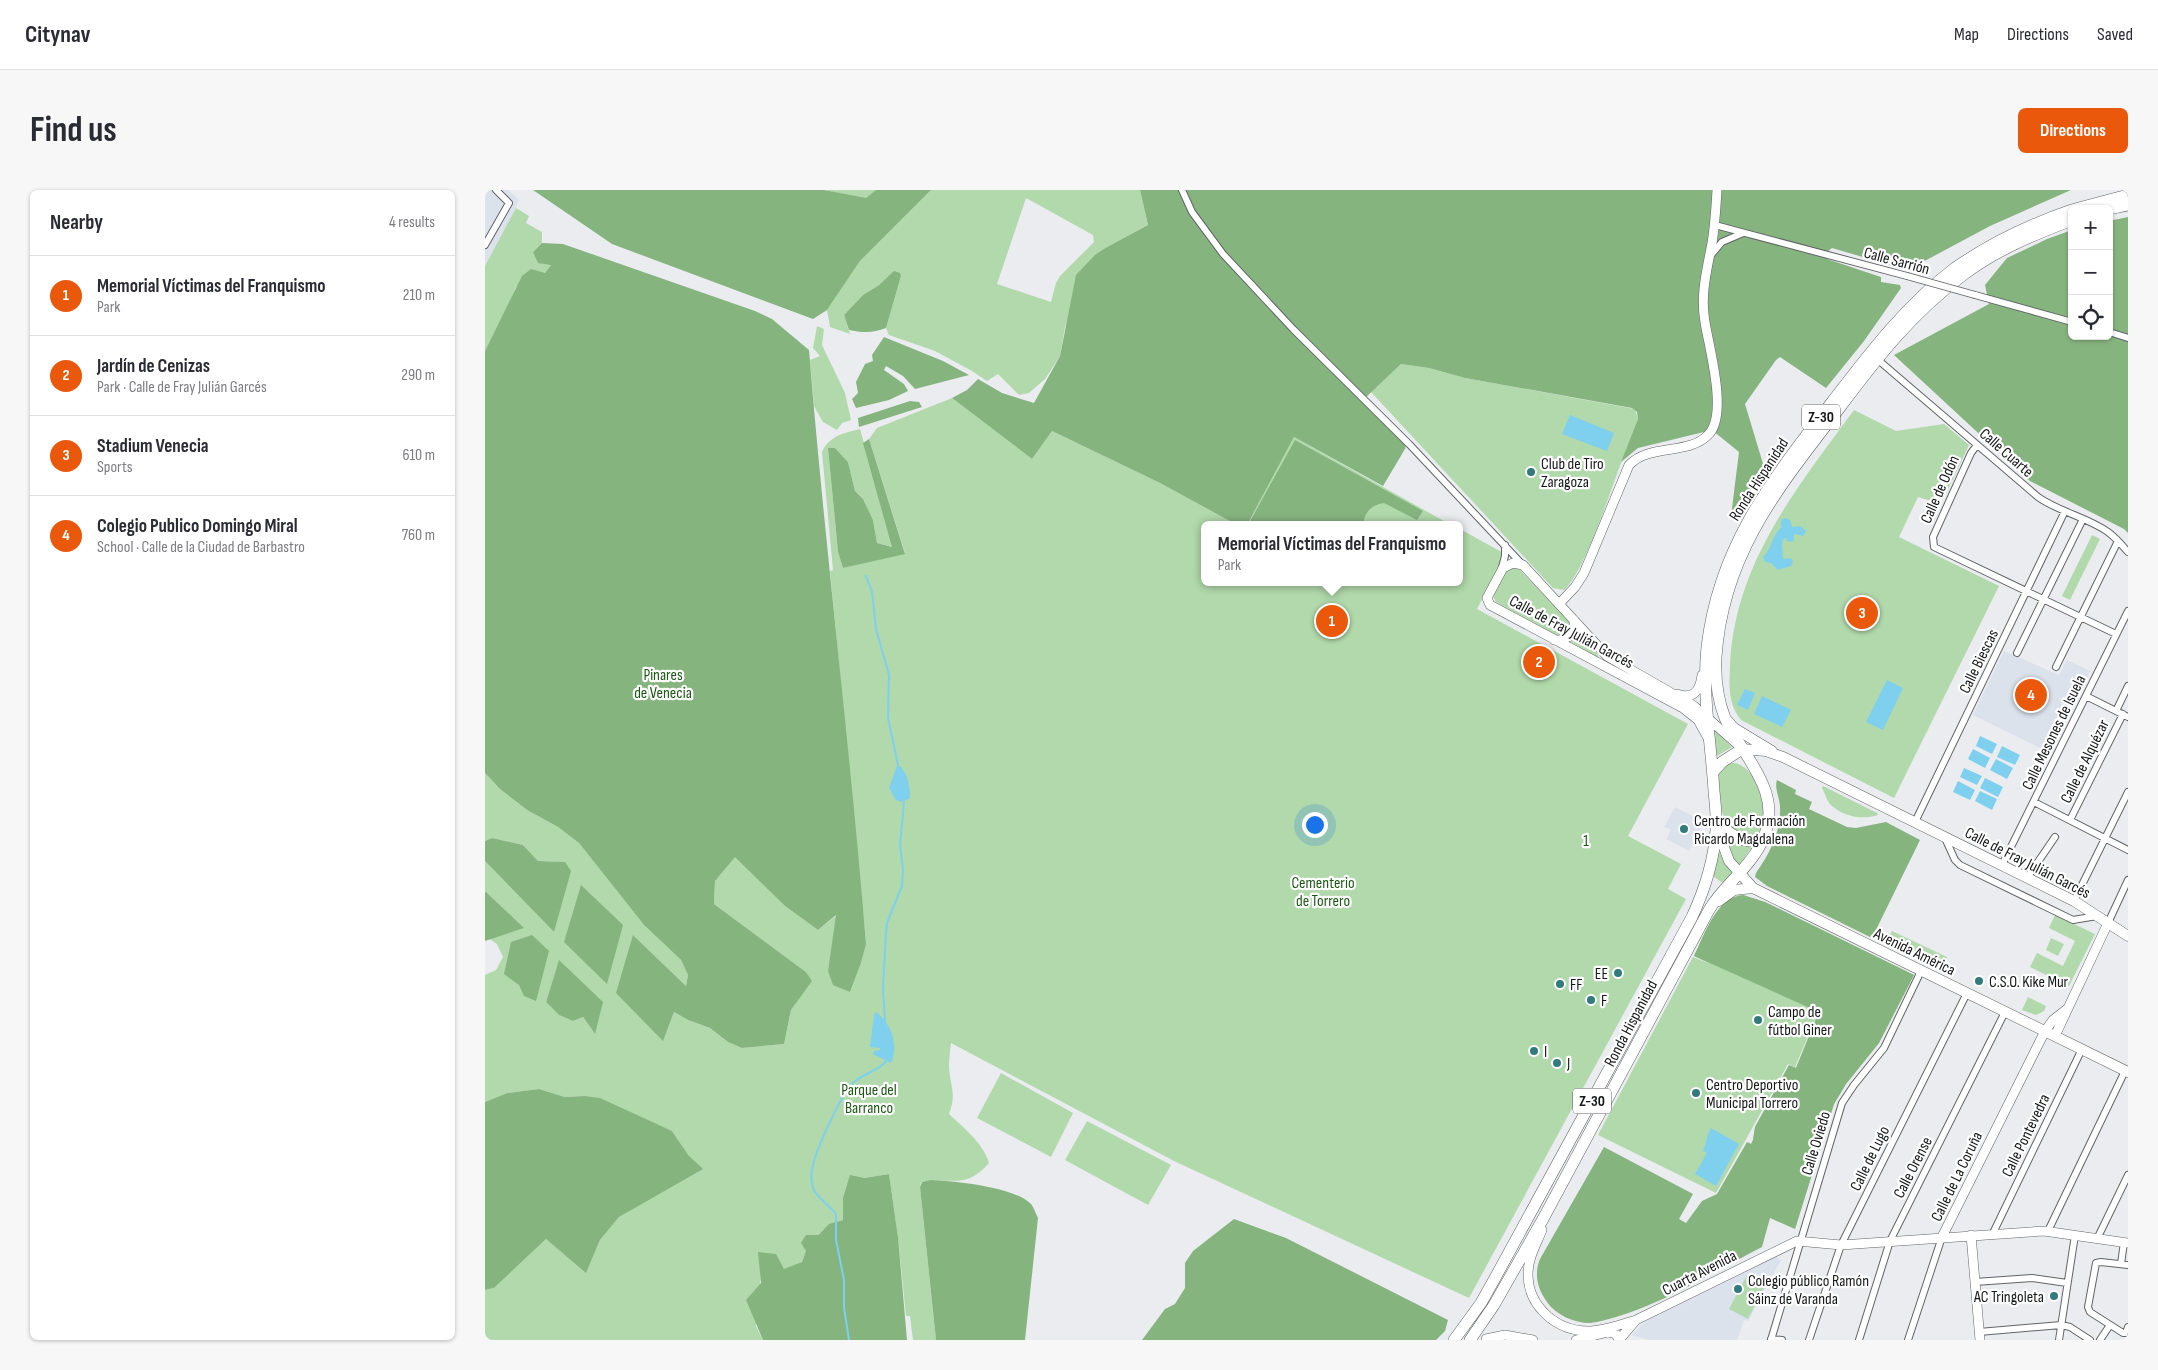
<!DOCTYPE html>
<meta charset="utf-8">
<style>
:root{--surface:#fff;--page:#f7f7f7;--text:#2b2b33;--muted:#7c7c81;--line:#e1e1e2;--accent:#ea580c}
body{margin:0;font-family:"Sofia Sans Condensed",sans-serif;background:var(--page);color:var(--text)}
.controls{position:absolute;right:15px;top:15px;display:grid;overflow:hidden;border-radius:8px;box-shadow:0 1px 4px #0004}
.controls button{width:45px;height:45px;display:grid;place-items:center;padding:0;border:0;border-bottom:1px solid var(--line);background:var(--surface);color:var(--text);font:25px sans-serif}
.you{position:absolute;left:829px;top:634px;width:18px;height:18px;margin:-12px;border:4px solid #fff;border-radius:50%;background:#1a73e8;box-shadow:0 0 0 8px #1a73e833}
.badge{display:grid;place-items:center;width:32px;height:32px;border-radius:50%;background:var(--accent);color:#fff;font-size:16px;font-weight:700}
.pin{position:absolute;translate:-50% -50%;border:2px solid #fff;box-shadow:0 1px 5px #0006}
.popup{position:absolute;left:716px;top:331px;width:262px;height:65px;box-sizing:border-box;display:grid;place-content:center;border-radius:8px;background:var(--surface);filter:drop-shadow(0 1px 4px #0005);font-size:16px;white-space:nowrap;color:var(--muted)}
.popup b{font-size:19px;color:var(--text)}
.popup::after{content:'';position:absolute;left:50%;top:100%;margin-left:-10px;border:10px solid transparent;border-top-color:var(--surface)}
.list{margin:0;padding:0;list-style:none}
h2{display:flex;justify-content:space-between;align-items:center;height:65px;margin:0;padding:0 20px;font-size:21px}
h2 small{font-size:16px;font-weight:400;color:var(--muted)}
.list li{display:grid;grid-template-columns:32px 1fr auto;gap:15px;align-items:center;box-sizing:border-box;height:80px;padding:0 20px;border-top:1px solid var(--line)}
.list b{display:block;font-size:19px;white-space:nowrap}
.list p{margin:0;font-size:16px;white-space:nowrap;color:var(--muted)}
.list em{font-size:16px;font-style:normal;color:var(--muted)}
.icon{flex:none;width:28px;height:28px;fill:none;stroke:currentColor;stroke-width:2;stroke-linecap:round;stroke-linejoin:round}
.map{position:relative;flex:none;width:1643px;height:1150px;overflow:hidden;border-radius:8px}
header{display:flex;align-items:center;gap:30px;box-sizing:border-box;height:70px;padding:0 25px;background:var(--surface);border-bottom:1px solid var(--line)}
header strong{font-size:24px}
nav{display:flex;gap:28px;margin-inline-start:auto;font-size:18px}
.intro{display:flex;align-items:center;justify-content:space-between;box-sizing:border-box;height:120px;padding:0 30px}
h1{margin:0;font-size:35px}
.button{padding:12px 22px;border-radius:8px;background:var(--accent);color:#fff;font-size:18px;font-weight:700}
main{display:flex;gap:30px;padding:0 30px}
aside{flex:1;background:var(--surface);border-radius:8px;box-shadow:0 1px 4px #0004}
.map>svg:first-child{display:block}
</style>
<header>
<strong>Citynav</strong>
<nav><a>Map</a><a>Directions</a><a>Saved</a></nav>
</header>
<div class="intro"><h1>Find us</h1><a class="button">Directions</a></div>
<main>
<aside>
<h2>Nearby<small>4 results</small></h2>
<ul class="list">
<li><span class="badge">1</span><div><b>Memorial Víctimas del Franquismo</b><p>Park</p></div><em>210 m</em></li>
<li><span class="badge">2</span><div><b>Jardín de Cenizas</b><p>Park · Calle de Fray Julián Garcés</p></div><em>290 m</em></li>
<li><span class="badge">3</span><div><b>Stadium Venecia</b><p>Sports</p></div><em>610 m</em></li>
<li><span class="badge">4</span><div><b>Colegio Publico Domingo Miral</b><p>School · Calle de la Ciudad de Barbastro</p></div><em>760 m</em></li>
</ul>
</aside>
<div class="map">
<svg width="1643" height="1150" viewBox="0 0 1643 1150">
<rect width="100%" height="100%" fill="#eaecf0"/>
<!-- built -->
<path fill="#dbe2ec" d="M0,0H23L34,10L25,31L0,76Z
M1519,461L1574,485L1582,470L1605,481L1565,563L1488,525Z
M1190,617L1219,632L1204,661L1181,649L1186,640L1179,637Z
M1291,1067L1296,1070L1263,1131L1259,1130L1252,1150H1164L1146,1145L1160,1132Z"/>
<!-- green -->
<path fill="#b1d9ab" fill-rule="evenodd" d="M339,0H391L381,9Z
M446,0H655L663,35L622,57L602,74L580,137L575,166L560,189L544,203L534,205L513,184L502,191L487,181L450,161L404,145L401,138L416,86L409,82L394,95L378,105L359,125L365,144L345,137L342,120L375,71ZM541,8L608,45L609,52L575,86L571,93L566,112L512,94Z
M31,18L44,26L41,33L57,42V53L48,62L66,75L60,83L31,97L27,109L0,161V76Z
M332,136L339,139L337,155L360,203L366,230L357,233L352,240L338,232L329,216L325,170L335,166L328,158Z
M916,174L944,178L980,188L1150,219L1153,229C1148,244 1141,258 1136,273C1126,300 1099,383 1079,400L1068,398L886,202Z
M467,208L547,269L567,241L675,293L752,335H720V392H974L975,339L1020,364L992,419L1203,534L1143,646L1196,674L1183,699L1201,709L984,1108L689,971L466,853C465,860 464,869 464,877C465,896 472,903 464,924C479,938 498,953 504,973C479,1001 468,986 436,992L435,997L451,1150H428L425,1126H421L413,1047L404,984L379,988L358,1008V1030C337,1035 324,1052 317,1072L299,1080L276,1083L271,1136L278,1150H0V1100L9,1098L61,1049L101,1082L115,1050L134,1027L160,1011L204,966L187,941L99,906L80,907L54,899L22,903L0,912V785L11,780L18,767L12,754L5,749L38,738L0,701V671L69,742L79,672L53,671L38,655L7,648L0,651V583L15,599L42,620L73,637L94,653L159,735L196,770L203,785L201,796L148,745L178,850L189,822L203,830L225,838L243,852L257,858L299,854L306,820L326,791L321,782L229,714L230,691L250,666L300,716L333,740L352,725L343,781L365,802L376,773L381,753L345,381L348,380L337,262C344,246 359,243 375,239L408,357L392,353L388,330L378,309L370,301L363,272L350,258H343L353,362L358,378L420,363L384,249L392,238ZM74,771L109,843L98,827L88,831L74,825L61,812Z
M1369,220L1411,241L1459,234L1484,255L1459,308L1450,312L1433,307L1414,347L1514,396L1409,608L1256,530C1243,514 1244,496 1245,476C1249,374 1312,298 1369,220Z
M809,247L966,335H762Z
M1607,345L1615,349L1585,410L1577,406Z
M1027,376L1034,379L1083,430L1086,434L1082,445L1073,446L1011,412L1008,406L1021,379Z
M1092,440L1111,461L1114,468L1084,451Z
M1228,538L1247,557L1232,566L1231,565Z
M1246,573C1275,571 1290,639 1269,645C1265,646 1262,645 1258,644C1237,637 1236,620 1234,601C1234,594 1231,585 1237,579C1239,576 1243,574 1246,573Z
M1338,596L1392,623L1393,625C1378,630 1360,627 1347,616C1342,612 1340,603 1337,598Z
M1240,649C1248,648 1258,656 1267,656L1254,676L1248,670Z
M1234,662L1248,683L1239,694L1228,686Z
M1258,705L1280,712L1429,785L1394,853L1361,894L1349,914L1310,1039L1285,1027L1262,952L1266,954L1268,950L1270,937L1304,875L1311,878L1333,822L1310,877L1303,874L1231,1003L1113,945L1208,767L1225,774L1209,766C1219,746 1231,707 1258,705Z
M1570,725L1610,744L1584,796L1545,777L1552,763L1578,776L1590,751L1564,738Z
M1407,741L1462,767L1456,780L1401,753Z
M1566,748L1579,754L1573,766L1561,760Z
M1543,807L1561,816L1559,821L1551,825L1537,820Z
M516,883L588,923L566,967L492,928Z
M602,931L686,975L663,1015L580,970Z
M1262,1085L1281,1094L1263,1129L1244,1119Z"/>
<!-- forest -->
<path fill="#86b47f" d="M48,0H339L381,8L391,0H446L375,71L342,120L328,129L127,54Z
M655,0H1586L1505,36L1434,74L1422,70L1413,76L1405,75L1347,58L1341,63L1342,69L1396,87V92L1415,95L1416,98L1379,151L1341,198L1295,167L1291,170L1260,214L1279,277L1246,326L1254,262L1227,240L1153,258L1136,272L1153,229L1152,222L1147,218L980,188L944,178L916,174L879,209L922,251L920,259L898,296L809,247L762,335H752L675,293L567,241L547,269L467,208L482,200L493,189L517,203L549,213L575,166L591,85L610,65L622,57L663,35Z
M1643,27V343L1639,339L1545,291L1409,165L1504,114L1500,95L1522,68L1562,49L1587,40V146H1624V31Z
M57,53L78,54L270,121L287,129L324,160C340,358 365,555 381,754L376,773L365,802L348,795L343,781L351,725L333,740L300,716L250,667L230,691L229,714L321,782L327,791L306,820L299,854L257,858L243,852L225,838L203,830L189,822L178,851L131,803L148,745L201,796L203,785L196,770L159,735L94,653L73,637L42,620L15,599L0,583V161L37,86L46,79L60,83L66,75L53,73L48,62Z
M409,81L415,83L416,86L401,138C388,143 378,143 364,140L359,125L378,105L394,95Z
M399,147L458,171L484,185L430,199L418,186L401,176L399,180L419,194L423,201L404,210L371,218L367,209L373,203L371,192L380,174L388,171L387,165Z
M425,211L434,212L437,217L374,237L373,228Z
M384,249L420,364L358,378L353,362L343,258H350L363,272L370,301L378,309L388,330L392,353L407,357L378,253Z
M810,250L938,321L932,330L899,313C887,314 879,323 878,335H763Z
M1292,590L1311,600L1310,604L1327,612L1324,619L1362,637L1371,638L1401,632L1435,650L1387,748L1282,696L1270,687L1271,683C1285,663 1296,642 1295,617C1295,609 1289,598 1292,590Z
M7,648L38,655L53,671L80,672L86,681L69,742L0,671V651Z
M96,695L138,735L122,794L79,752Z
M0,701L39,738L0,751Z
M1258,705L1280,712L1429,785L1394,853L1361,894L1349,914L1310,1039L1285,1028L1277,1057C1230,1081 1182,1112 1131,1127C1123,1129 1114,1132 1105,1133C1089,1133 1071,1125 1062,1112C1052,1098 1049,1084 1055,1069L1119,957L1208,1004L1194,1029L1201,1033L1217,1011L1232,1004L1262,952L1266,954L1268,950L1270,937L1304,875L1311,878L1334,822L1209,766C1219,746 1231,707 1258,705Z
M47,745L64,761L51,811L39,806L34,795L19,784L26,752Z
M74,770L118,812L110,844L98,827L88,831L74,825L61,812Z
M54,899L80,907L99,906L115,908L187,941L204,966L218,979L134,1027L115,1050L101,1083L61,1049L9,1098L0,1100V912L22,903Z
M404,984L413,1047L422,1150H278L261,1110L276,1093L273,1062L291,1064L299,1079L317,1072L321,1061L316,1053L321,1045H333L344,1034L358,1030V1008L365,985L379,988Z
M446,990C469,991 530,997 546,1014C549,1018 551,1024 553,1028L540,1150H451L435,997L437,992Z
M749,1029L801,1048L963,1130L960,1141L951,1150H657L680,1119L690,1114L700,1098V1073L708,1061Z"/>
<!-- water -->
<path fill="#7ed0ee" d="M1085,225L1129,243L1122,261L1077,244Z
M1300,328L1305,330L1307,337L1315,336L1321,341L1318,346L1309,344V350L1307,352L1302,351L1301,348L1298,349L1297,354L1298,369L1306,368L1308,372L1306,376L1293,380L1286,373L1280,372L1278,367C1287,359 1287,345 1296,338V330Z
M1402,490L1418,498L1398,540L1381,532Z
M1260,499L1270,503L1263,520L1252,515Z
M1277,506L1306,520L1297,537L1269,524Z
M1495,546L1512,554L1507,564L1491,556Z
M1517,556L1535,565L1530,575L1512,567Z
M1488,559L1505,568L1500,578L1483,569Z
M1511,569L1528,578L1522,589L1505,580Z
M412,576H415C423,584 425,597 425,608L417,612L411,610L404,598Z
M1479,578L1497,586L1492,595L1475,587Z
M1500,588L1518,597L1513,607L1495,598Z
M1473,591L1490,600L1485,610L1468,602Z
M1495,601L1512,609L1507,620L1490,611Z
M391,822C406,833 414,855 406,873L388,864L389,861L395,860V858L385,857L389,825Z
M1226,938L1254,954L1231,996L1210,984L1222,963L1218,961C1222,953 1221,947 1226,938Z"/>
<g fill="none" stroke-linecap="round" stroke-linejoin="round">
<!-- stream -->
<path stroke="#7ed0ee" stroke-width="2" d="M381,386L387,402L391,439L404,485L403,528L413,575
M400,831L398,798L401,744L402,733L417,696L418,679L415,655L419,612
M364,1150L359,1117V1090L351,1050V1024C344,1015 331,1007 328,998C325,989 327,977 330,968C335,952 357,903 368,893C377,884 396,880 402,870"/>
<!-- street casing -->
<g stroke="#626468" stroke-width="8">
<path id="street" d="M697,0L707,22L738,64L808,139L924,254L1037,374
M1230,35L1422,86
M0,55L24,13L11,0
M1226,65L1237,52L1258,43
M1490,105L1587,132
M1624,142L1643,148
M1392,169L1553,307C1574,322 1602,327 1623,342C1631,348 1637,355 1643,362
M1492,255L1486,263L1448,347L1449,357L1631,444
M1016,381L1020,366V355
M1532,463L1598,329
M1571,477L1633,351
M1601,506L1643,527
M1631,521L1643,496
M1549,612L1643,660
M1585,630L1638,524
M1430,632L1580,321
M1460,648L1470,670L1475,675L1588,730L1612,726
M1517,675L1643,421
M1542,688L1570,647
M1589,711L1643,602
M1623,733L1643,690
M1563,1041L1640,881
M1508,1043L1597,859
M1612,1049L1643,985
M1636,1074L1639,1052
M1643,1075L1616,1072L1611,1073L1603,1117L1605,1122L1638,1143H1641L1643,1137
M1490,1092L1547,1088L1582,1093
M1494,1142L1576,1135L1585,1137L1605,1150
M1286,1149L1297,1150
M1286,1150L1357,913L1369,895L1399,858L1436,781
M1324,1150L1356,1055L1482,803
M1374,1150L1405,1051L1520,822
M1423,1150L1457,1047
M1574,1150L1590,1045
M1615,1150L1625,1135"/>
</g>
<!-- secondary casing -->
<g stroke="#626468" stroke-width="10">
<path id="secondary" d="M1074,414L1090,397L1099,383L1144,275C1165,253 1204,266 1224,244C1243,223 1224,158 1220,132C1215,105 1222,80 1227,53C1230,35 1231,18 1232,0
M1069,450C1083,451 1090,444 1089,430
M1192,504C1208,510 1215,501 1217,485
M1223,548L1213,530L1198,518L1005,415L1002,408L1018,378L1028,373L1038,375L1122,466L1209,516L1252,554
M1570,846L1623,733
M1057,1040C1051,1055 1043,1068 1043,1084C1043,1117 1072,1141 1103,1141C1118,1141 1134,1135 1148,1131
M1486,1045L1495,1150
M1457,1047L1560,841L1568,830L1582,819
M1001,1149L1020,1145L1048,1150
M1091,1150L1123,1142L1131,1144L1134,1150
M1134,1150L1151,1130L1312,1051L1356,1055L1559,1041L1643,1053"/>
</g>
<!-- primary casing -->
<g stroke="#626468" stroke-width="11">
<path id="primary" d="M1243,531L1249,538L1287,561
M1257,559L1281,561L1298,567L1589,711L1643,746
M1232,638L1244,671L1268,698L1643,882
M1234,711L1249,700L1268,698"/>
</g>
<!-- highway casing -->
<g stroke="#626468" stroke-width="12">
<path id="highway" d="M1590,19L1643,5
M1624,19L1643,15
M1228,582L1237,572L1257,559
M1231,628C1242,644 1260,657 1279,647
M969,1150L996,1113L1010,1088L1207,727C1220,699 1229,671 1231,640C1232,627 1230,613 1229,601C1226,553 1217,504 1222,457C1234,355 1287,290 1347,212C1384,164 1421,115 1470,78C1506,53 1546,34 1587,20
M985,1150L1009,1115L1058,1029L1224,720C1240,693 1267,677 1279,647C1298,601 1258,567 1240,528C1232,508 1230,488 1231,467C1238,364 1293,298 1353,220C1391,169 1426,124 1478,85C1511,60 1548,45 1587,30"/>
</g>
<!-- street -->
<use href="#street" stroke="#fff" stroke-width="6"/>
<!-- secondary -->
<use href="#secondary" stroke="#fff" stroke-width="9"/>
<!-- primary -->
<use href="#primary" stroke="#fff" stroke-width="10"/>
<!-- highway -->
<use href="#highway" stroke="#fff" stroke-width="11"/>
<!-- street-bridge casing -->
<g stroke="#626468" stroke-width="8" stroke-linecap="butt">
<path id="street-bridge" d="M1422,86L1490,105"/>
</g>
<!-- street-bridge -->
<use href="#street-bridge" stroke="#fff" stroke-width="6"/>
</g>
<!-- markers -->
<g fill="#317b7d" stroke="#fff" stroke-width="2">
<circle cx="1046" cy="282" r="5"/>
<circle cx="1199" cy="639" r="5"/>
<circle cx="1133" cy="783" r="5"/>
<circle cx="1494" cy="791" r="5"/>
<circle cx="1075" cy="794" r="5"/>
<circle cx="1106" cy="810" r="5"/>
<circle cx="1273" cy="830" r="5"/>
<circle cx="1049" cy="861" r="5"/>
<circle cx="1072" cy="873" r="5"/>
<circle cx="1211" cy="903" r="5"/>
<circle cx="1253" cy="1099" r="5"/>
<circle cx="1569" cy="1106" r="5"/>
</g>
<g text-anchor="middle" stroke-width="4.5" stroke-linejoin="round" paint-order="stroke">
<!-- shield labels -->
<g fill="#fff" stroke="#5b5c5d" stroke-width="1">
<rect x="1317" y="214.5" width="38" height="25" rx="4"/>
<rect x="1088" y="898.5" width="38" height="25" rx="4"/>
</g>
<g font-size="15" font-weight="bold" fill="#151617">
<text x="1336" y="232">Z-30</text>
<text x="1107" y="916">Z-30</text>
</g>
<!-- street labels -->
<g font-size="16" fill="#151617" stroke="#fff">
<text transform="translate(1412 70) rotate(15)" y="6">Calle Sarrión</text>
<text transform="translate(1522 262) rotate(41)" y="6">Calle Cuarte</text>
<text transform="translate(1273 289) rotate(-57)" y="6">Ronda Hispanidad</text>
<text transform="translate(1454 299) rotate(-66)" y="6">Calle de Odón</text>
<text transform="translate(1087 441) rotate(28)" y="6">Calle de Fray Julián Garcés</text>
<text transform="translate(1493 471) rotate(-64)" y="6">Calle Biescas</text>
<text transform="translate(1568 542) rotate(-64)" y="6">Calle Mesones de Isuela</text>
<text transform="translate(1599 571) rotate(-64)" y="6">Calle de Alquézar</text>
<text transform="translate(1543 672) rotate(27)" y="6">Calle de Fray Julián Garcés</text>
<text transform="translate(1430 761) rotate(26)" y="6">Avenida América</text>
<text transform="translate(1145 833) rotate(-62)" y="6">Ronda Hispanidad</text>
<text transform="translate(1540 945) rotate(-64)" y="6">Calle Pontevedra</text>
<text transform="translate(1330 953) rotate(-73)" y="6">Calle Oviedo</text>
<text transform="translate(1384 968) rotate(-64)" y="6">Calle de Lugo</text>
<text transform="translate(1427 977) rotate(-63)" y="6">Calle Orense</text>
<text transform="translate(1471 986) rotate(-64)" y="6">Calle de La Coruña</text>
<text transform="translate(1214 1082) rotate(-27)" y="6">Cuarta Avenida</text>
</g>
<!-- poi labels -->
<g font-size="16" fill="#151617" stroke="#fff" text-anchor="start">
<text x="1056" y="279">Club de Tiro<tspan x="1056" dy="18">Zaragoza</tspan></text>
<text x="1209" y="636">Centro de Formación<tspan x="1209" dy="18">Ricardo Magdalena</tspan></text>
<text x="1123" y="789" text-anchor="end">EE</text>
<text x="1504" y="797">C.S.O. Kike Mur</text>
<text x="1085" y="800">FF</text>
<text x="1116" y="816">F</text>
<text x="1283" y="827">Campo de<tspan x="1283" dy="18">fútbol Giner</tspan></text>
<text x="1059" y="867">I</text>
<text x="1082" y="879">J</text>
<text x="1221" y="900">Centro Deportivo<tspan x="1221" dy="18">Municipal Torrero</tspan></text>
<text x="1263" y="1096">Colegio público Ramón<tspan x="1263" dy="18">Sáinz de Varanda</tspan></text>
<text x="1559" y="1112" text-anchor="end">AC Tringoleta</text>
</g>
<!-- park labels -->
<g font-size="16" fill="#1b5912" stroke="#fff">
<text x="178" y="490">Pinares<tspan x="178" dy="18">de Venecia</tspan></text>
<text x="1101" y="656">1</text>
<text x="838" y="698">Cementerio<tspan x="838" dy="18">de Torrero</tspan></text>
<text x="384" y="905">Parque del<tspan x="384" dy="18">Barranco</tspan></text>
</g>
</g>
</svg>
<div class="controls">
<button>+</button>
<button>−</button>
<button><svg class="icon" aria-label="locate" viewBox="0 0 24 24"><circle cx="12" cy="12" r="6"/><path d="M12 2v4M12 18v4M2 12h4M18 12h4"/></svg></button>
</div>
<div class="you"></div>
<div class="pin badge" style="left:847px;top:431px">1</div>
<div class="popup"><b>Memorial Víctimas del Franquismo</b>Park</div>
<div class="pin badge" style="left:1054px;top:472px">2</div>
<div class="pin badge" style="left:1377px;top:423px">3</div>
<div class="pin badge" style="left:1546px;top:505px">4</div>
</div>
</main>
